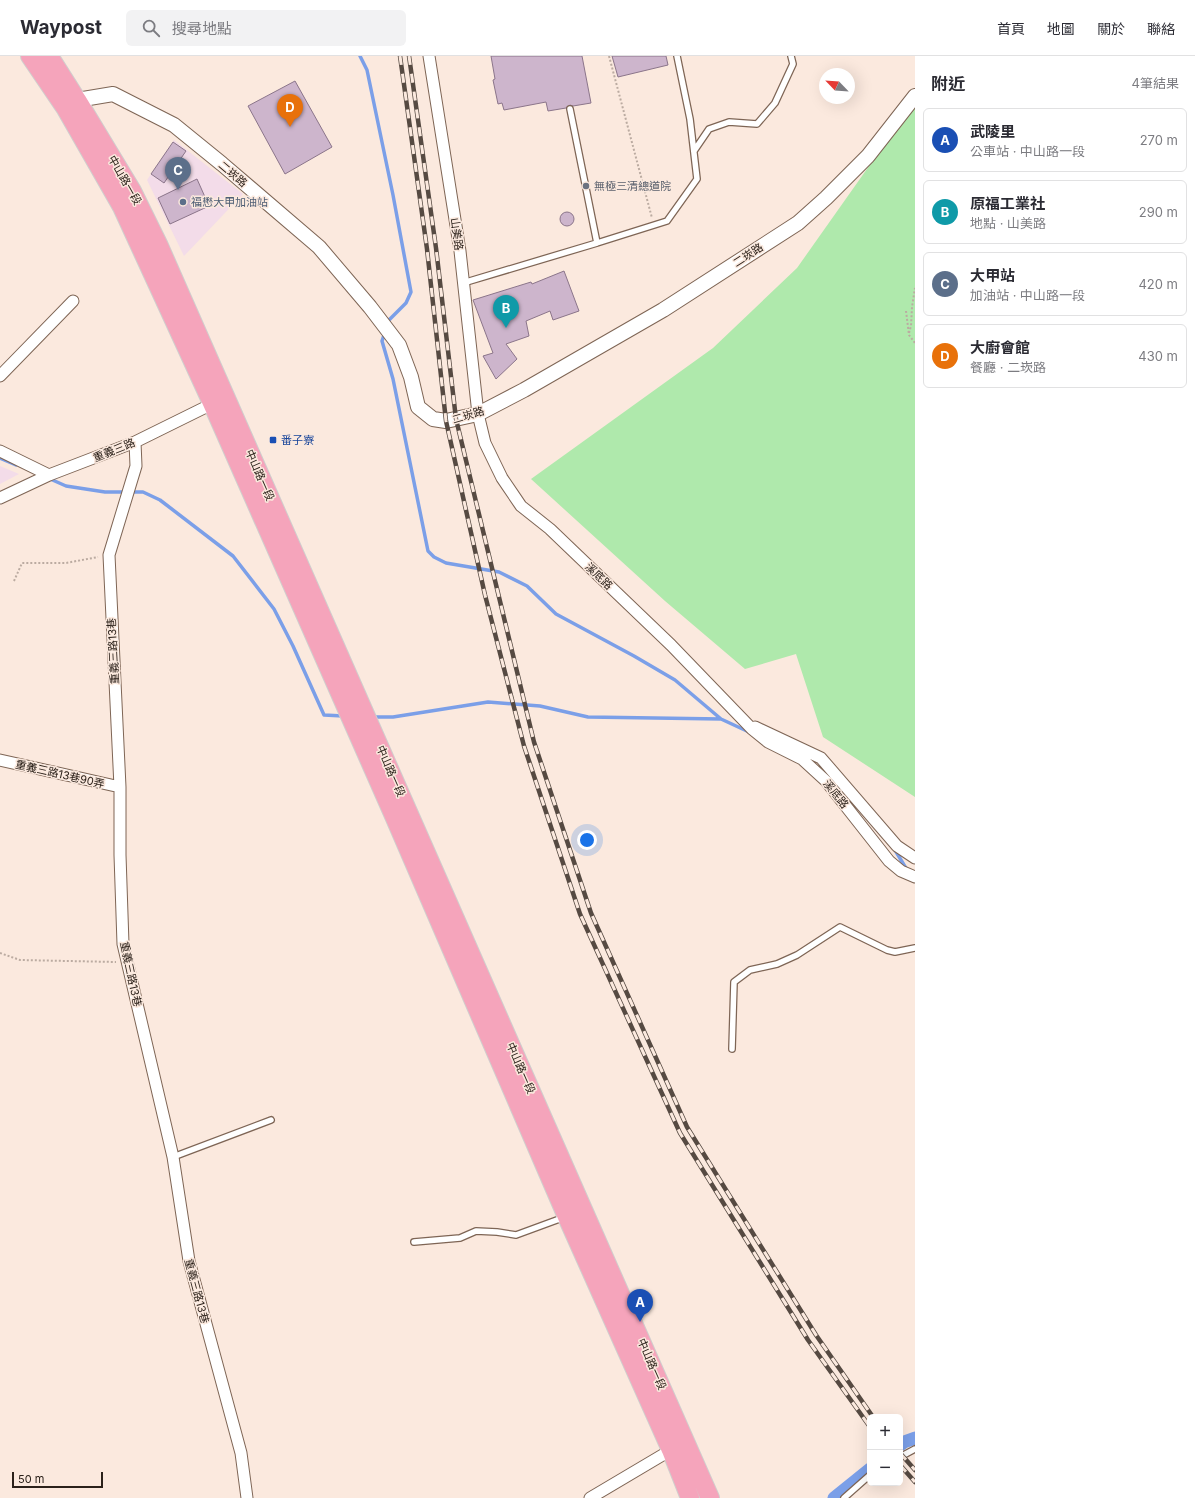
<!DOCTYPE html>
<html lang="zh-TW">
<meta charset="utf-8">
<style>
:root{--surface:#fff;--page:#f2f2f3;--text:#2b2b33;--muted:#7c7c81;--line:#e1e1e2;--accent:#ea580c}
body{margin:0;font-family:Inter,"Noto Sans TC",sans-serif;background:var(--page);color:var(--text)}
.controls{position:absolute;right:12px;bottom:12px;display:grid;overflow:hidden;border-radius:6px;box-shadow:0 4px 16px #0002}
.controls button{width:36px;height:36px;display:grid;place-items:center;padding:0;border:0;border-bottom:1px solid var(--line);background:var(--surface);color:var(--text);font:20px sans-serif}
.compass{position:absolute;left:819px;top:12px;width:36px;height:36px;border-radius:50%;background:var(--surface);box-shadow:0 4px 16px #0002;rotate:295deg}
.scale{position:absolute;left:12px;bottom:10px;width:91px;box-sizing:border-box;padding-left:4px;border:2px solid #2b211a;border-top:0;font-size:11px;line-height:14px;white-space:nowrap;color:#2b211a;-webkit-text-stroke:3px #fbe9de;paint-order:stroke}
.you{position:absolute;left:587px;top:784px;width:14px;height:14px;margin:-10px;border:3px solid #fff;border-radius:50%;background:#1a73e8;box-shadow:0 0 0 6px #1a73e833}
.badge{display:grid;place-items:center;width:26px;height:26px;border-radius:50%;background:var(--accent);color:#fff;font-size:13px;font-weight:700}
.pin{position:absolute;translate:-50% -33px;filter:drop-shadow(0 1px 2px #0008)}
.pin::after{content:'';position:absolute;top:21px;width:14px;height:12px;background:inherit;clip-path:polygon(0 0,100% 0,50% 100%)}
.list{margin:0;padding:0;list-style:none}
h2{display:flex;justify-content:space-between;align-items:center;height:52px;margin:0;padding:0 16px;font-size:17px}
h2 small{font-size:13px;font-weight:400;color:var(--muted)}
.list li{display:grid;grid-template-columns:26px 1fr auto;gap:12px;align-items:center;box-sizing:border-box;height:64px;margin:0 8px 8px;padding:0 8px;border:1px solid var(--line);border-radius:6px}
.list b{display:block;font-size:15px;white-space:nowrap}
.list p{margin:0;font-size:13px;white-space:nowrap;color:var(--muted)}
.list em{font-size:13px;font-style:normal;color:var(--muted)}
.icon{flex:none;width:22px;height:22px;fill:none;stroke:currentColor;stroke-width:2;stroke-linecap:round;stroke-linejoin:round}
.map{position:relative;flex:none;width:915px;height:1442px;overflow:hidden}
header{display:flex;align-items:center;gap:24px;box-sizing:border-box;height:56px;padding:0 20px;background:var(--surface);border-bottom:1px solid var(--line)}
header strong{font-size:19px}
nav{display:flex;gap:22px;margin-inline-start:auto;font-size:14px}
.search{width:280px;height:36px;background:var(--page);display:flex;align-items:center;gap:10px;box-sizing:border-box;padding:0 14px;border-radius:6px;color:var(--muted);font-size:15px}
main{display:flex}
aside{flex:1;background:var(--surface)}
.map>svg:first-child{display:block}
</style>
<header>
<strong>Waypost</strong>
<div class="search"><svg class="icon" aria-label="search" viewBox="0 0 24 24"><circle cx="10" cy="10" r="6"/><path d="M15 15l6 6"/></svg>搜尋地點</div>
<nav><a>首頁</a><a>地圖</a><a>關於</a><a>聯絡</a></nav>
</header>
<main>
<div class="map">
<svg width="915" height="1442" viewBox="0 0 915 1442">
<rect width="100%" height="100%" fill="#fbe9de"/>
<!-- industrial -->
<path fill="#f3dce9" d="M174,84L243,138L184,200L147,124Z
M0,410L19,418L0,428Z"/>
<!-- green -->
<path fill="#afe9ac" d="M915,45V741L823,681L796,598L745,613L665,545L531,423L713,292L797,212Z"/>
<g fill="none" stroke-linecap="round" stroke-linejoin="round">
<!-- stream -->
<path stroke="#7b9fe8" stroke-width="3.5" d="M360,0L367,14L393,139L411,236L406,247L389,264L387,268
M385,276L382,285L393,323L428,495L434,501L446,507L499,516L527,530L556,558L634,600L675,624L721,663L749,676
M0,402L16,409
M48,422L66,430L105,436H143L160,444L233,500L274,553L293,590L324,659L343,660
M371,661H393L488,646L540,650L588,661L721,663
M895,794L907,814"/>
<!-- canal -->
<path stroke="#7b9fe8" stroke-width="13" d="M900,1389L904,1386L915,1382
M834,1442L870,1413"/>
</g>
<!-- building -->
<path fill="#cdb5cc" stroke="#8b758a" d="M491,0H582L591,47L573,50L570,49L566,52L548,55L546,46L504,54L502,47L498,48L493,24L495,23Z
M612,0H666L668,9L618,21Z
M295,25L332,91L285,118L248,50Z
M173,86L186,95L164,127L151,118Z
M197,123L209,150L170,168L158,142Z
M560 163a7 7 0 1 1 14 0a7 7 0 1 1-14 0Z
M564,215L579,255L553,264L550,255L526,265L529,280L506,288L517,303L496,323L483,300L493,297L473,244L531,226L532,228Z"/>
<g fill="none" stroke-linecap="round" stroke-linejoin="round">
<!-- service casing -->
<g stroke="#7e6555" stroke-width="8">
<path id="service" d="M694,95L709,73L729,66L757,68L775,47L793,8L791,0
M597,187L667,165L697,123L690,63L677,0
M463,227L597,187L570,53
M732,993L734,926L750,914L777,908L797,899L840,871L887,894L895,896L915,892
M173,1101L271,1064
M414,1186L460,1182L476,1175L497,1176L516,1179L565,1161
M900,1401L915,1393
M844,1442L870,1419"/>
</g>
<!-- minor casing -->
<g stroke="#7e6555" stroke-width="13">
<path id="minor" d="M429,0L460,195L478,358L485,387L502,422L521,450L550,473L671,589L752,673L768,686L802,703L826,725L889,805L901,815L915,821
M0,320L73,245
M135,386L136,410L109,499L120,731V799L123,888L173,1101L189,1205L241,1397L247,1442
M0,395L49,419
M0,442L49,419L135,386L216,346
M755,671L821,702L897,790L915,802
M0,704L120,731
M590,1442L671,1394"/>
</g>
<!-- tertiary casing -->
<g stroke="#7e6555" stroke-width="16">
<path id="tertiary" d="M70,50L77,44L113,38L174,69L222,108L319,191L370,251L399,289L411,321L418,351L433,363L446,365L478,358L524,334L663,254L798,167L826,142L868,100L915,40"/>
</g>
<!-- primary casing -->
<g stroke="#d0cecd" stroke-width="20">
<path id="primary" d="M30,0L66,53L122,151L212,347L394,760L567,1161L671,1394L690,1442
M49,0L77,44L132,135L159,190L710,1442"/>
</g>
<!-- path -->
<path stroke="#bbaba1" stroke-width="2" stroke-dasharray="2 2" stroke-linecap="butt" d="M609,0L652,162
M906,255L909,279L915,287
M909,277L911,270L912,251L915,232
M14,525L22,507H66L98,501
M0,897L20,904L116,906"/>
<!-- service -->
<use href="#service" stroke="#fff" stroke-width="5.5"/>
<!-- minor -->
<use href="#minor" stroke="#fff" stroke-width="11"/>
<!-- tertiary -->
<use href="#tertiary" stroke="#fff" stroke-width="14"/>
<!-- primary -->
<use href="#primary" stroke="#f5a4bb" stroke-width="18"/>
<!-- rail casing -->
<g stroke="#564a42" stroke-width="4.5">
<path id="rail" d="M400,0L427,193L446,365L485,539L524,690L580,858L680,1077L808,1284L870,1371
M409,0L436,192L456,363L534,686L591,857L687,1071L816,1279L873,1361
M900,1397L915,1414
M900,1409L915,1426"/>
</g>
<!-- rail -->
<use href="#rail" stroke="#fbe9de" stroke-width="3" stroke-dasharray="9" stroke-linecap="butt"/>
</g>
<!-- markers -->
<circle fill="#6b7280" stroke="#fbe9de" stroke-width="1.5" cx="586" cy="130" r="4"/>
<circle fill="#5c6f8a" stroke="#fbe9de" stroke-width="1.5" cx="183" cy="146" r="4"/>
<rect fill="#1a4fb4" stroke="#fbe9de" stroke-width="1.5" x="269" y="380" width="8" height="8" rx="2"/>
<g text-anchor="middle" stroke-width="3" stroke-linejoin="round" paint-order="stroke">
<!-- street labels -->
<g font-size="11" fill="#2b211a" stroke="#fbe9de">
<text transform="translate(233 118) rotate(40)" y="4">二崁路</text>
<text transform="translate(125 124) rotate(60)" y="4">中山路一段</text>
<text transform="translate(457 178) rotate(82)" y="4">山美路</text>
<text transform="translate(748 199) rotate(-33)" y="4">二崁路</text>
<text transform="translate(468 359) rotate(-17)" y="4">二崁路</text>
<text transform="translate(114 394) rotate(-22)" y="4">重義三路</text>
<text transform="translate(260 419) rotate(66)" y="4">中山路一段</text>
<text transform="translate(599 520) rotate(44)" y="4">溪底路</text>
<text transform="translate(113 595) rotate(-93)" y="4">重義三路13巷</text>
<text transform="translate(391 715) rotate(66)" y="4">中山路一段</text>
<text transform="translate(60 718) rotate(13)" y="4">重義三路13巷90弄</text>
<text transform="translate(836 738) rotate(51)" y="4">溪底路</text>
<text transform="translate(131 918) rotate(78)" y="4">重義三路13巷</text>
<text transform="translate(521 1012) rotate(66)" y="4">中山路一段</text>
<text transform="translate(197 1235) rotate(75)" y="4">重義三路13巷</text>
<text transform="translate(652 1308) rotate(66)" y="4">中山路一段</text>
</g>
<!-- worship labels -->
<g font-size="11" fill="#5b616d" stroke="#fbe9de" text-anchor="start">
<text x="594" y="134">無極三清總道院</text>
</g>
<!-- service labels -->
<g font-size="11" fill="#4e5e75" stroke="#fbe9de" text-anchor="start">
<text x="191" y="150">福懋大甲加油站</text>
</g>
<!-- transit labels -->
<g font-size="11" fill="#164399" stroke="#fbe9de" text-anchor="start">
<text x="281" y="388">番子寮</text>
</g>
</g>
</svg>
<div class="controls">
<button>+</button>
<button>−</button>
</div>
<svg class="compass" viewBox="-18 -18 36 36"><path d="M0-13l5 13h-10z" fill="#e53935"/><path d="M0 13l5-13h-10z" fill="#7c7c81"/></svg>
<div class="scale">50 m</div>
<div class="you"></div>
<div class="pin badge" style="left:640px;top:1266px;background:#1a4fb4">A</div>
<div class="pin badge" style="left:506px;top:272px;background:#0f9aa8">B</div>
<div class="pin badge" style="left:178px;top:134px;background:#5c6f8a">C</div>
<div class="pin badge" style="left:290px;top:71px;background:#e8710a">D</div>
</div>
<aside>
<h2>附近<small>4筆結果</small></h2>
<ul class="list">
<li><span class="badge" style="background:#1a4fb4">A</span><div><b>武陵里</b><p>公車站 · 中山路一段</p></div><em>270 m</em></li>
<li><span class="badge" style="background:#0f9aa8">B</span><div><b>原福工業社</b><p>地點 · 山美路</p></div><em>290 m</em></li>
<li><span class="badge" style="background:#5c6f8a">C</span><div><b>大甲站</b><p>加油站 · 中山路一段</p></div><em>420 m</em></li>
<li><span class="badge" style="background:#e8710a">D</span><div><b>大廚會館</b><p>餐廳 · 二崁路</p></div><em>430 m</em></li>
</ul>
</aside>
</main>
